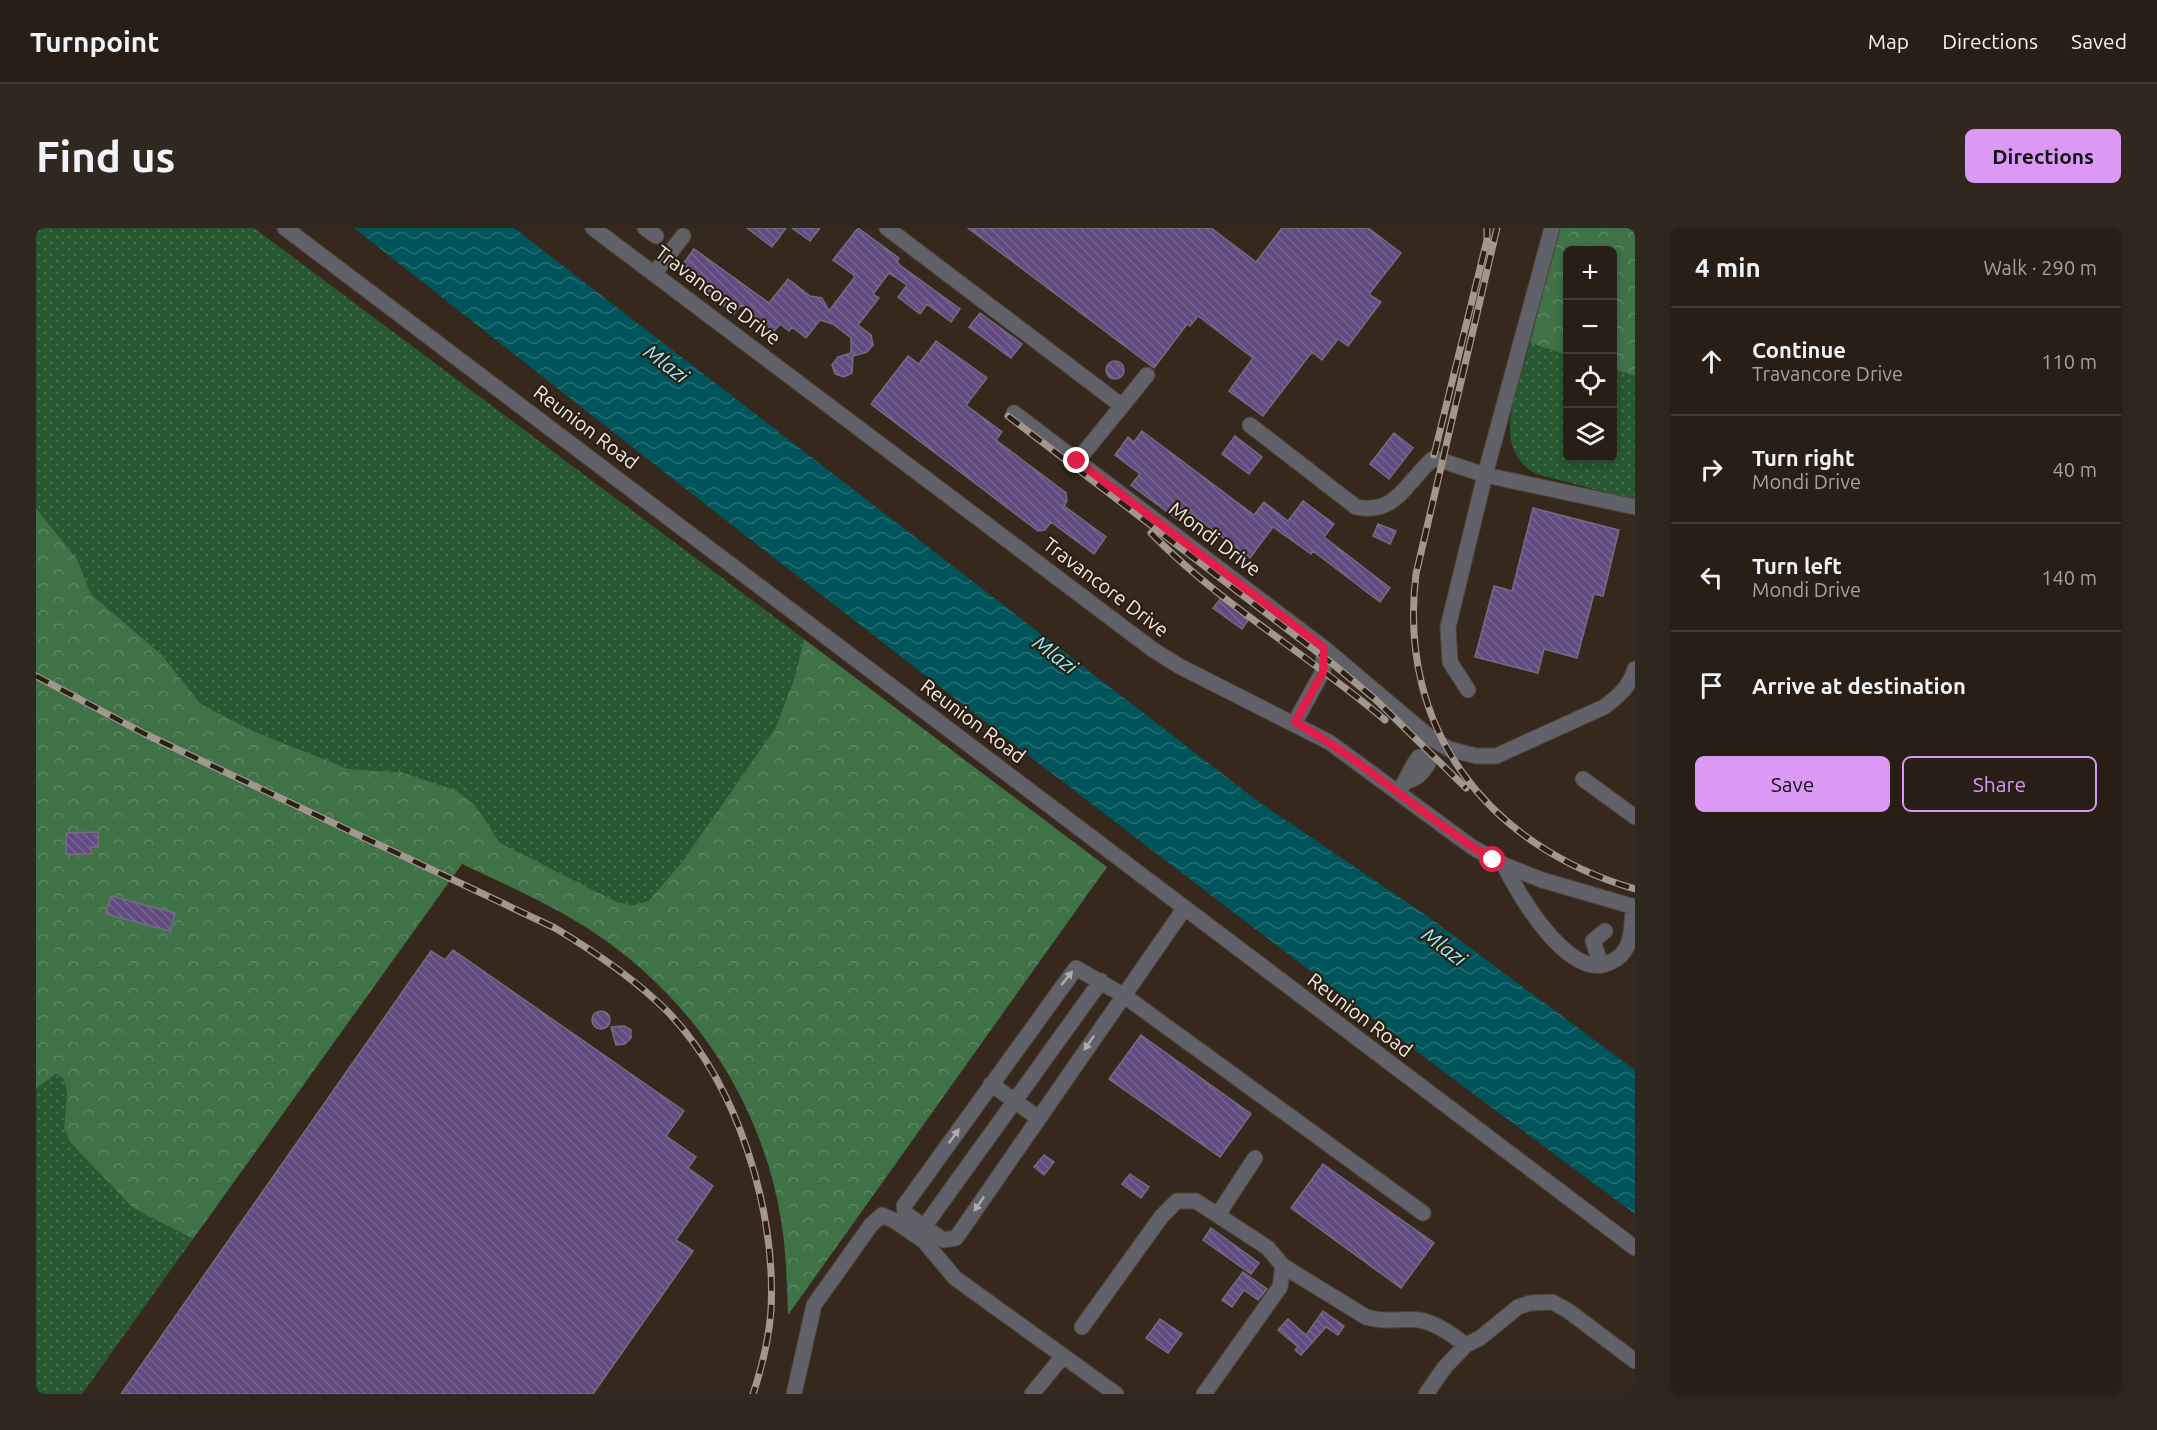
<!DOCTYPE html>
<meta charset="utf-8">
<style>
:root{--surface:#281e15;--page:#30271e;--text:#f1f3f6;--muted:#a5a2a0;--line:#443c34;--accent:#db99f5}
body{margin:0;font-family:Ubuntu,sans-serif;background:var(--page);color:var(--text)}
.controls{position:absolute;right:18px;top:18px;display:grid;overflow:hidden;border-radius:9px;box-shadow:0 3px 9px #0003}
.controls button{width:54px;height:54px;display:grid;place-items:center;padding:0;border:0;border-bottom:2px solid var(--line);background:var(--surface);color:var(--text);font:30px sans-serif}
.stop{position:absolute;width:18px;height:18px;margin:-14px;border:4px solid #e11d48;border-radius:50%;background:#fff}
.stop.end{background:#e11d48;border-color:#fff;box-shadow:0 2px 6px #0008}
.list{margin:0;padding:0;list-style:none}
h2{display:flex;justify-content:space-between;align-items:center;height:78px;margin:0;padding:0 24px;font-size:26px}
h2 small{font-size:20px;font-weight:400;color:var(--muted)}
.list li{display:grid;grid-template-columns:39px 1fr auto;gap:18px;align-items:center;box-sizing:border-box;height:108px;padding:0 24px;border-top:2px solid var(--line)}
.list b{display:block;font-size:22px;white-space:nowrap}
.list p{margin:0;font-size:20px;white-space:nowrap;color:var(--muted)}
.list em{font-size:20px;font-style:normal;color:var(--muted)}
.actions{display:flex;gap:12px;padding:18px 24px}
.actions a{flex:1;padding:14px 0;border:2px solid var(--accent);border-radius:9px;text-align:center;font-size:21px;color:var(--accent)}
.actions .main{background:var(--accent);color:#111}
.icon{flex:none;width:33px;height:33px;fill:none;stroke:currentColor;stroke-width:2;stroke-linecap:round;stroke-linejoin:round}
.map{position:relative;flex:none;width:1599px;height:1166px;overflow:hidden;border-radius:9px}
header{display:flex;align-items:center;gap:36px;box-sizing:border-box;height:84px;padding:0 30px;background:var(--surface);border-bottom:2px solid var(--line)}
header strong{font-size:28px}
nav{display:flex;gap:33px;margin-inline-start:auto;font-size:21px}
.intro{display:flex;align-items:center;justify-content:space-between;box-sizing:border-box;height:144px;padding:0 36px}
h1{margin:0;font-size:42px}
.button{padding:15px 27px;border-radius:9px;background:var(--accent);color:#111;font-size:21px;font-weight:700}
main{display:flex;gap:36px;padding:0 36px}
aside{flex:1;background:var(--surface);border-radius:9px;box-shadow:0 3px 9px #0003}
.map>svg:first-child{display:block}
</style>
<header>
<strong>Turnpoint</strong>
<nav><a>Map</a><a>Directions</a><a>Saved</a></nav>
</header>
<div class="intro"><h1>Find us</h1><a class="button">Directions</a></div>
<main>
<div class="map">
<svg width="1599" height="1166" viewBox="0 0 1599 1166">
<defs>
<pattern id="grass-dots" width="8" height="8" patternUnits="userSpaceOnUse" patternTransform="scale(1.5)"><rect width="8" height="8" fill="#275831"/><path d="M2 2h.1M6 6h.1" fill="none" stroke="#47704f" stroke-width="1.8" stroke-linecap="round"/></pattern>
<pattern id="forest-crowns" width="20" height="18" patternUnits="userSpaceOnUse" patternTransform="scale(1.5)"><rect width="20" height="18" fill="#407248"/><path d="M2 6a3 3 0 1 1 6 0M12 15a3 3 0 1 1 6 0" fill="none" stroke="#5c8662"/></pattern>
<pattern id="water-waves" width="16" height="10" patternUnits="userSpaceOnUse" patternTransform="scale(1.5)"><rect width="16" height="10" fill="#00545b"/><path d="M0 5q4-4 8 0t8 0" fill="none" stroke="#266d72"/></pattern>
<pattern id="building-back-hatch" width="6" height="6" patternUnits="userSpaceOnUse" patternTransform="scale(1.5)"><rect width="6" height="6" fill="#614b80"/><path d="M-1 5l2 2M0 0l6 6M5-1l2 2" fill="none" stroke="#786592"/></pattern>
</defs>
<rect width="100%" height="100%" fill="#36281c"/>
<!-- grass -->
<path fill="url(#grass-dots)" d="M0,0H218L768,411L759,448L740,499L646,634L612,673L597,677L581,674L463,615L439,577L365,544L313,541L217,503L165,476L125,426L55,366L41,331L0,280Z
M1494,115L1531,127L1532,230H1576L1577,141L1599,148V272L1500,246C1452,220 1483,157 1494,115Z
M20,846L27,850L31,864L28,900L35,914L97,980L157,1011L46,1166H0V861Z"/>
<!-- forest -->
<path fill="url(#forest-crowns)" d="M1523,0H1599V148L1577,141L1576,22H1532L1531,127L1494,115Z
M0,280L41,331L55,366L125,426L165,476L217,503L313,541L365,544L421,563L439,577L464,615L581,674L597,677L612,673L646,634L740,499L759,448L768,411L1071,639L752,1087C751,1055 750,1023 745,992C726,872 653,765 551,700C512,675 468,656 426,636L157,1011L97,980L34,914L28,900L31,864L27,850L20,846L0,861Z"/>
<!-- water -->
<path fill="url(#water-waves)" d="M318,0H478L1223,574L1387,685L1599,842V986C1166,666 741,334 318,0Z"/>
<!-- building -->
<path fill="url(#building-back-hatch)" stroke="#736d7f" stroke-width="1.5" d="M711,0H750L736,19Z
M756,0H784L774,13Z
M822,0L863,30L861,34L865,38L924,81L915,94L891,76L884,86L862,69L871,57L853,45L837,66L843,70L822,97L835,107L837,117L831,124L817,128L816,145L808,149L799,146L796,137L802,129L815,125V110L797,96L784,92L770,110L756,99L753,103L744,96L738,103L705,77L698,86L665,60L670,53L647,36L658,21L733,75L752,51L774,68L786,70L793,83L818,50V47L797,32Z
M932,0H1175L1220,34L1246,0H1332L1365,25L1333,66L1345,74L1312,118L1302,111L1286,132L1276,124L1227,188L1193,163L1217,130L1162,88L1154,98L1151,96L1118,140Z
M944,85L986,116L975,130L933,99Z
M900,113L951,150L930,177L966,204L960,212L1030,265L1031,273L1028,278L1070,309L1058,326L1015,294L1009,302L1002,303L835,176L872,128L883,136Z
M1070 142a9 9 0 1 1 18 0a9 9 0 1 1-18 0Z
M1106,203L1218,287L1228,274L1252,293L1267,273L1298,296L1288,309L1354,360L1344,374L1277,323L1275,326L1237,299L1214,330L1153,284L1145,294L1095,257L1104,246L1079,227L1092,209L1098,214Z
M1358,205L1377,220L1353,251L1334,236Z
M1199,208L1226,229L1213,246L1186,226Z
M1497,280L1583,302L1567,368L1558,366L1541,430L1508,421L1502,445L1439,429L1458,358L1476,363Z
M1342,296L1360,303L1354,316L1337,308Z
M1185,370L1213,391L1206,401L1177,380Z
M62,604V619H55L56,626H30V605Z
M75,668L139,685L134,703L70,686Z
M417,722L648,883L630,908L660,929L652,940L677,958L640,1012L657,1023L557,1166H85L395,723L409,732Z
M556 792a9 9 0 1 1 18 0a9 9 0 1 1-18 0Z
M588,798L595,802V810L589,816L580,817L575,799Z
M1105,807L1215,886L1184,929L1073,851Z
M1008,927L1018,934L1008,947L998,939Z
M1287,936L1398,1015L1365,1060L1255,980Z
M1094,946L1113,959L1105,970L1086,956Z
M1175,1000L1223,1035L1215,1046L1167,1012Z
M1207,1044L1231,1061L1222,1072L1208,1062L1196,1079L1186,1072Z
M1287,1083L1308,1098L1302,1107L1290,1099L1265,1127L1259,1122L1262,1119L1242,1102L1252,1091L1270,1107Z
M1124,1091L1146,1106L1132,1125L1110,1110Z"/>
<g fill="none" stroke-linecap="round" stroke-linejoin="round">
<!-- minor casing -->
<g stroke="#504338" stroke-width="17">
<path id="minor" d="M249,0L1599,1020
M557,0L1116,421L1143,438L1293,514L1436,619L1468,637L1506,652L1599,679
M609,0L620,8
M851,0L1086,178L1041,233
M618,46L647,8
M1086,178L1111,147
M978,185L1288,420L1287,443L1259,494
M1214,197L1320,279C1362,287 1370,253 1398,230L1449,247L1599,279
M1288,420L1396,511L1413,521L1440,528H1460L1568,479C1583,468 1593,459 1599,441
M1432,462L1414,434L1412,399L1449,247L1516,0
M1547,551L1599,589
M1362,564C1372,552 1373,541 1383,529L1390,530L1392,536C1386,545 1382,550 1371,553
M1468,637C1483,668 1534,755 1575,734C1597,724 1596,700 1597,678
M1148,681L920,1010L907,1012L869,985L868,978L1040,740L1087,767L1387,985
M1565,737L1557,713L1569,703
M955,856L1002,890
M1183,985L1219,930
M888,999L1065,753
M1046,1099L1125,989L1141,973H1160L1232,1020L1247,1038L1330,1089C1349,1095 1365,1090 1383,1092C1401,1095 1416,1107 1430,1117
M758,1166L778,1077L835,997L846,987L859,993L888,1013L919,1050L1080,1166
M996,1166L1027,1128
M1168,1166L1244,1059L1247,1038
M1390,1166L1409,1139L1430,1117L1444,1110L1482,1079L1494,1075L1516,1074L1531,1082L1599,1133"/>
</g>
<!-- minor -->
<use href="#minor" stroke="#61616a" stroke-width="15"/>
<!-- rail casing -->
<g stroke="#a2978d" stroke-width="7">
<path id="rail" d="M1461,0L1380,346C1361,502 1452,618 1599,661
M972,188L1298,437L1339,471L1430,560
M1398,227L1451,12V0
M1115,305C1185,377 1273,427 1349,492
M0,448L109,506L519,700C559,724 599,751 632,784C702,857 740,982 735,1082C733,1110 726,1139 717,1166"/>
</g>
<!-- rail -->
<use href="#rail" stroke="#2b1e12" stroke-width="4.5" stroke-dasharray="14" stroke-linecap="butt"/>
</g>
<!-- one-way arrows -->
<defs><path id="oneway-solid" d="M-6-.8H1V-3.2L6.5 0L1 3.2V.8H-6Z" transform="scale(1.5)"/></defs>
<g fill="#b1acab">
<use href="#oneway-solid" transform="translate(1031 750) rotate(-52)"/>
<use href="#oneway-solid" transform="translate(1053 815) rotate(125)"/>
<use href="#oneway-solid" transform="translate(918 908) rotate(-54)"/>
<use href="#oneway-solid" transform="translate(943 976) rotate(124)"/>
</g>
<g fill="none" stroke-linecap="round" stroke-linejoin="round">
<!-- route -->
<path stroke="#e11d48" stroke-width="8" d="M1041,233L1288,420L1287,444L1259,494C1330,534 1388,590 1457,632"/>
</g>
<g text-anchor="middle" stroke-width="4.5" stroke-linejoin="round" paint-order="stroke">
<!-- street labels -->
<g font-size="20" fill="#f2e9e1" stroke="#2b1e12">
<text transform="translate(682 67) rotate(37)" y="7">Travancore Drive</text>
<text transform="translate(550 199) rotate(37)" y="7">Reunion Road</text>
<text transform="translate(1179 311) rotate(37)" y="7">Mondi Drive</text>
<text transform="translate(1070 359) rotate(37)" y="7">Travancore Drive</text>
<text transform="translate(937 493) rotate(37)" y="7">Reunion Road</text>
<text transform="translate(1324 787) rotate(37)" y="7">Reunion Road</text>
</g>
<!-- water labels -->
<g font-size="21" font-style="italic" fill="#90f2fc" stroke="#2b1e12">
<text transform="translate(630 136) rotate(37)" y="7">Mlazi</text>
<text transform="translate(1019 427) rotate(37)" y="7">Mlazi</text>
<text transform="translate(1408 719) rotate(37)" y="7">Mlazi</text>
</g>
</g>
</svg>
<div class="controls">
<button>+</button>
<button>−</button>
<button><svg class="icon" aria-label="locate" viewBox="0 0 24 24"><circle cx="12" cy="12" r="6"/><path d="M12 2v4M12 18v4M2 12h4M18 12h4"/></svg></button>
<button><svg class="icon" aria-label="layers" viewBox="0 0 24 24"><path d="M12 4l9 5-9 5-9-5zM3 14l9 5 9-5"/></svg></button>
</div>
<div class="stop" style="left:1457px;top:632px"></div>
<div class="stop end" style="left:1041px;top:233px"></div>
</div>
<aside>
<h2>4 min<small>Walk · 290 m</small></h2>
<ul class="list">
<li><svg class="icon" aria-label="ahead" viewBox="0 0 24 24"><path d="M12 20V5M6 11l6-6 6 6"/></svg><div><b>Continue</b><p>Travancore Drive</p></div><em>110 m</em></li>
<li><svg class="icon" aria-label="right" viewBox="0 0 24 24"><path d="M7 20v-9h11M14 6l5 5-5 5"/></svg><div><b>Turn right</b><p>Mondi Drive</p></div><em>40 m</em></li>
<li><svg class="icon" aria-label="left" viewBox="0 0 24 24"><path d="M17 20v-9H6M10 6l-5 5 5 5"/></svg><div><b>Turn left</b><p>Mondi Drive</p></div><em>140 m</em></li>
<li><svg class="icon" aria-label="arrive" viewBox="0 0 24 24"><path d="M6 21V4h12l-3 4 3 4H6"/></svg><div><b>Arrive at destination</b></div></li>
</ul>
<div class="actions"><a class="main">Save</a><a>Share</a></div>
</aside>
</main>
